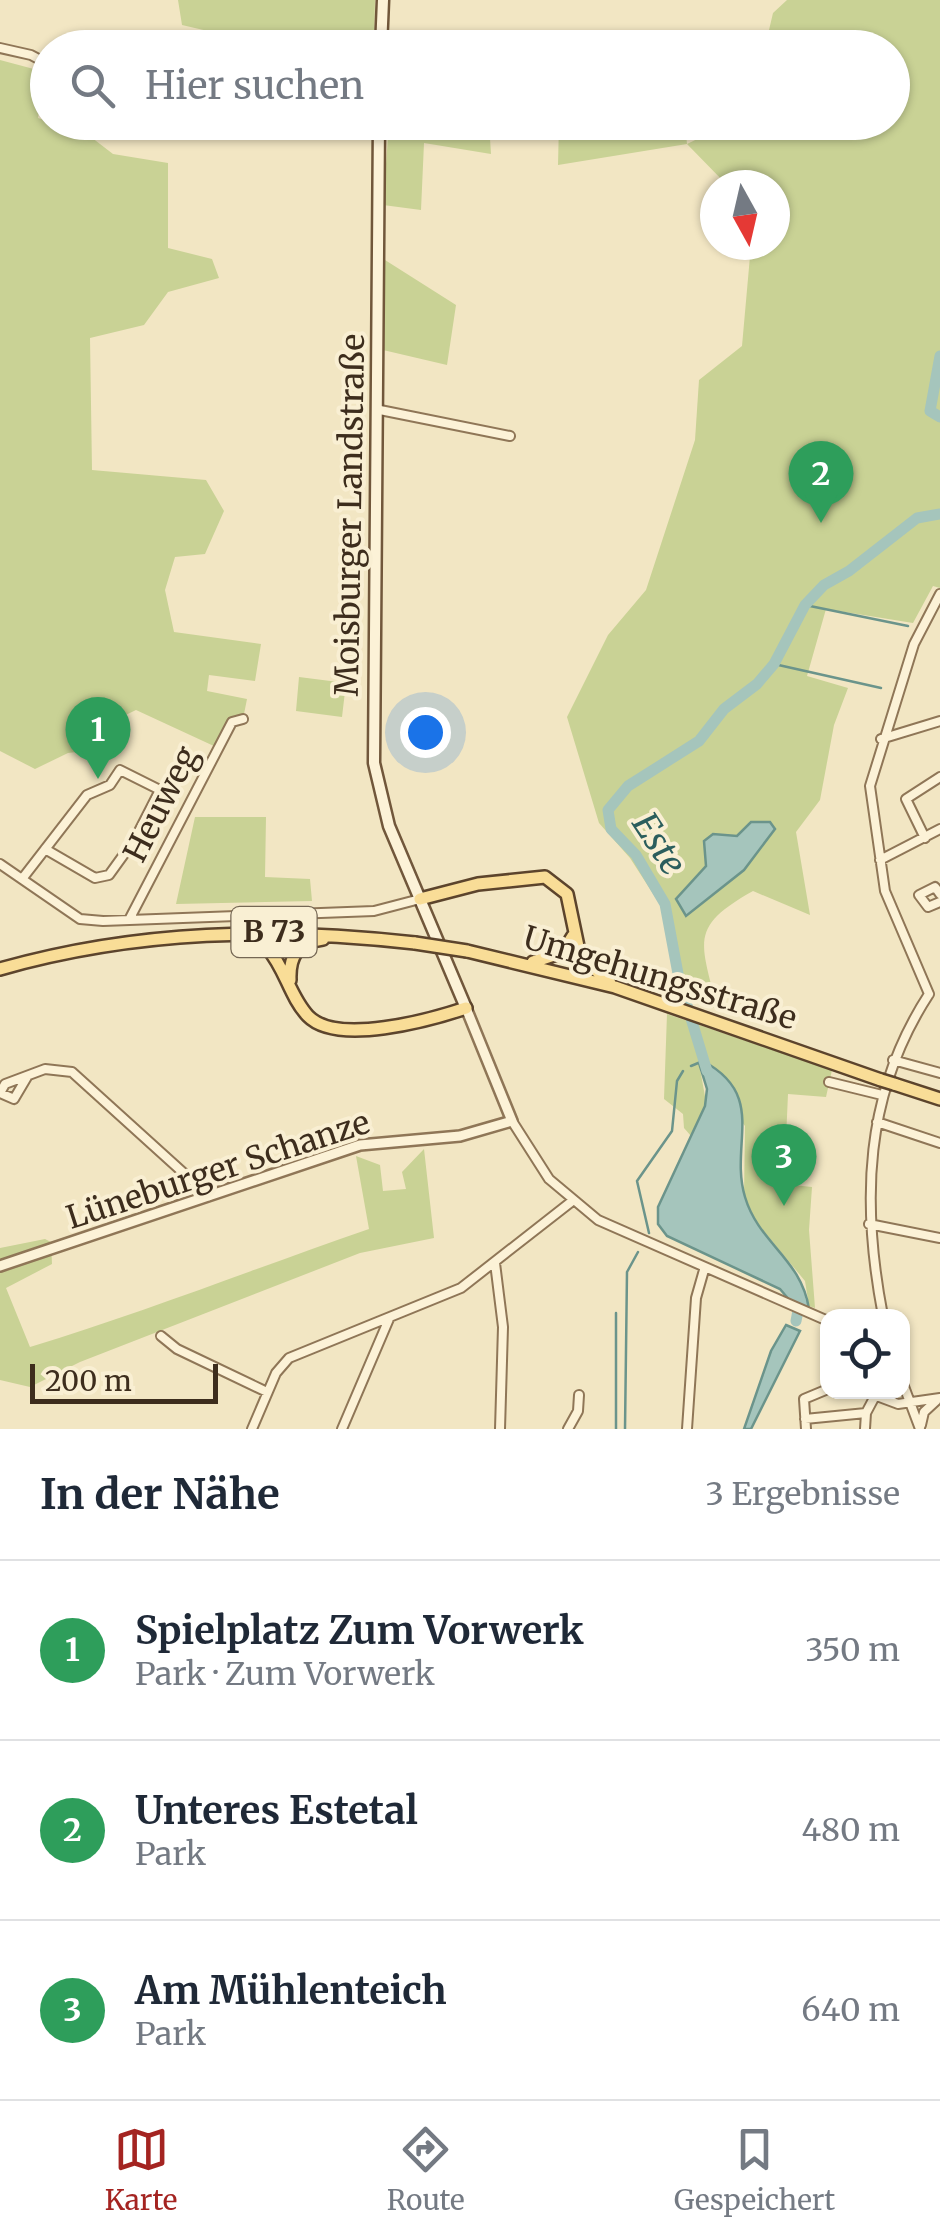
<!DOCTYPE html>
<html lang="de">
<meta charset="utf-8">
<style>
:root{--surface:#fff;--page:#f2f2f3;--text:#1f2937;--muted:#747a83;--line:#e0e1e3;--accent:#a42421}
body{margin:0;font-family:Merriweather,serif;background:var(--page);color:var(--text)}
.controls{position:absolute;right:30px;bottom:30px;display:grid;overflow:hidden;border-radius:20px;box-shadow:0 2px 8px #0004}
.controls button{width:90px;height:90px;display:grid;place-items:center;padding:0;border:0;border-bottom:2px solid var(--line);background:var(--surface);color:var(--text);font:50px sans-serif}
.compass{position:absolute;left:700px;top:170px;width:90px;height:90px;border-radius:50%;background:var(--surface);box-shadow:0 2px 8px #0004;rotate:172deg}
.scale{position:absolute;left:30px;bottom:25px;width:188px;box-sizing:border-box;padding-left:10px;border:5px solid #3d2d1d;border-top:0;font-size:28px;line-height:35px;white-space:nowrap;color:#3d2d1d;-webkit-text-stroke:8px #f9efd3;paint-order:stroke}
.you{position:absolute;left:425px;top:732px;width:35px;height:35px;margin:-25px;border:8px solid #fff;border-radius:50%;background:#1a73e8;box-shadow:0 0 0 15px #1a73e833}
.badge{display:grid;place-items:center;width:65px;height:65px;border-radius:50%;background:var(--accent);color:#fff;font-size:32px;font-weight:700}
.pin{position:absolute;translate:-50% -82px;filter:drop-shadow(0 2px 5px #0008)}
.pin::after{content:'';position:absolute;top:52px;width:35px;height:30px;background:inherit;clip-path:polygon(0 0,100% 0,50% 100%)}
.list{margin:0;padding:0;list-style:none}
h2{display:flex;justify-content:space-between;align-items:center;height:130px;margin:0;padding:0 40px;font-size:42px}
h2 small{font-size:32px;font-weight:400;color:var(--muted)}
.list li{display:grid;grid-template-columns:65px 1fr auto;gap:30px;align-items:center;box-sizing:border-box;height:180px;padding:0 40px;border-top:2px solid var(--line)}
.list b{display:block;font-size:38px;white-space:nowrap}
.list p{margin:0;font-size:32px;white-space:nowrap;color:var(--muted)}
.list em{font-size:32px;font-style:normal;color:var(--muted)}
.icon{flex:none;width:55px;height:55px;fill:none;stroke:currentColor;stroke-width:2;stroke-linecap:round;stroke-linejoin:round}
.map{position:relative;flex:none;width:940px;height:1429px;overflow:hidden}
.search{position:absolute;background:var(--surface);box-shadow:0 2px 8px #0004;left:30px;right:30px;top:30px;height:110px;display:flex;align-items:center;gap:25px;box-sizing:border-box;padding:0 35px;border-radius:55px;color:var(--muted);font-size:38px}
.sheet{height:670px;background:var(--surface)}
nav{display:flex;justify-content:space-around;align-items:center;box-sizing:border-box;height:140px;border-top:2px solid var(--line);background:var(--surface);font-size:28px;color:var(--muted)}
nav a{display:grid;justify-items:center;gap:5px}
nav .on{color:var(--accent)}
.map>svg:first-child{display:block}
</style>
<div class="map">
<svg width="940" height="1429" viewBox="0 0 940 1429">
<rect width="100%" height="100%" fill="#f2e6c3"/>
<!-- green -->
<path fill="#c9d295" d="M178,0H375L374,47H276L182,25Z
M787,0H940V588L933,586L913,623L826,609L807,676L848,688L834,725L820,800L796,832L810,915L753,891C687,928 702,942 717,1009L680,997L661,906L630,858L599,823L567,717L608,635L646,590L695,440L699,380L742,346L751,245H775V185H727L687,144L558,165L559,123H685L687,144L730,123L892,122V48L765,47L773,13Z
M0,60L45,72L38,118L87,134L113,154L168,163V248L212,259L219,278L168,292L144,325L90,338L92,470L206,480L224,511L205,554L175,557L165,590L174,632L261,644L255,681L209,675L207,691L247,699L243,719L232,722L216,747L136,710L109,723L93,750L68,753L35,769L0,751Z
M389,123H489L491,154L424,143L421,210L383,205Z
M385,260L456,305L447,365L383,350Z
M299,677L346,683L342,717L296,711Z
M195,817H266L265,877L310,879L312,901L176,904Z
M667,1014L832,1070L826,1097L788,1094L784,1184L812,1187L809,1230L815,1308L809,1306L805,1281L757,1223L744,1196L745,1126L699,1063L706,1102L691,1136L684,1128L683,1114L664,1099Z
M424,1149L434,1238L360,1253L80,1362L30,1387L0,1380V1248L45,1239L51,1242L52,1264L6,1288L30,1347C145,1312 256,1268 369,1229L356,1156L380,1165L383,1191L406,1189L402,1172Z"/>
<!-- water -->
<path fill="#a5c5bc" stroke="#6b948b" stroke-width="2.5" d="M751,822H770L775,829L744,870L686,916L676,899L706,866L704,841L713,834L737,836Z
M703,1061C768,1096 729,1144 745,1197C759,1244 801,1258 809,1309L791,1302L780,1289L667,1236L658,1224V1207L705,1106L707,1089L699,1063Z
M786,1325L800,1331L751,1429H744L771,1351Z"/>
<g fill="none" stroke-linecap="round" stroke-linejoin="round">
<!-- stream -->
<path stroke="#6b948b" stroke-width="2.5" d="M805,605L908,626
M774,664L881,688
M691,1066L703,1061
M649,1233L637,1181L672,1131L677,1081L683,1071
M616,1313V1429
M625,1429L627,1272L638,1252"/>
<!-- river -->
<path stroke="#a5c5bc" stroke-width="11" d="M940,356L930,411L940,417
M707,1071L679,979L665,904L636,855L611,829L608,810L628,786L699,741L724,709L757,684L774,664L805,605L824,585L849,571L917,518L940,514
M796,1321L800,1300"/>
<!-- minor casing -->
<g stroke="#8f7657" stroke-width="12">
<path id="minor" d="M0,48L31,55L48,64
M314,122L379,135
M380,410L510,436
M881,739L940,721
M925,838L906,799L940,777
M880,860L940,829
M0,864L80,919L103,921L374,911L420,899
M22,879L87,795L110,785L120,770L160,790L135,839L109,875L95,878L45,849
M940,894L935,887L919,895L928,907L940,902
M130,918L232,722L243,719
M929,994L885,891L870,786L914,644L940,594
M893,1060L940,1073
M829,1082L882,1095
M0,1093L5,1084L45,1069L72,1072L209,1196
M0,1093L14,1099L27,1077
M512,1121L549,1179L598,1220L828,1321
M877,1122L940,1143
M869,1224L940,1238
M495,1263L503,1327L500,1429
M883,1316C861,1202 864,1094 929,994
M161,1336L177,1349L267,1392
M902,1381L920,1429
M866,1392L898,1404L940,1398
M805,1419L866,1413
M921,1425L924,1412L937,1400
M252,1429L276,1373L289,1358L461,1288L571,1202
M342,1429L389,1319
M568,1429L578,1411L579,1395
M687,1429L696,1298L704,1270
M806,1429L804,1399L828,1389
M865,1429L866,1413L874,1398"/>
</g>
<!-- tertiary casing -->
<g stroke="#8f7657" stroke-width="14">
<path id="tertiary" d="M0,1266L360,1145L460,1136L512,1121L466,1008"/>
</g>
<!-- secondary casing -->
<g stroke="#71573b" stroke-width="15">
<path id="secondary" d="M381,48L383,0
M379,122L374,763L389,826L466,1008"/>
</g>
<!-- primary casing -->
<g stroke="#5c442c" stroke-width="16">
<path id="primary" d="M420,899L478,884L545,877L567,894L580,956L610,983
M238,938L268,949C285,968 290,997 308,1016C337,1046 430,1020 466,1008
M467,951L615,987L881,1080
M533,962L563,952L573,936
M0,969C137,930 275,927 415,943
M290,980C289,956 298,942 323,939
M894,1084L940,1099"/>
</g>
<!-- minor -->
<use href="#minor" stroke="#fcf2d7" stroke-width="8"/>
<!-- tertiary -->
<use href="#tertiary" stroke="#fcf2d7" stroke-width="9"/>
<!-- secondary -->
<use href="#secondary" stroke="#fcf2d7" stroke-width="10"/>
<!-- primary -->
<use href="#primary" stroke="#f9dd97" stroke-width="11"/>
<!-- primary-bridge casing -->
<g stroke="#5c442c" stroke-width="16" stroke-linecap="butt">
<path id="primary-bridge" d="M415,943L467,951
M881,1080L894,1084"/>
</g>
<!-- primary-bridge -->
<use href="#primary-bridge" stroke="#f9dd97" stroke-width="11"/>
</g>
<g text-anchor="middle" stroke-width="8" stroke-linejoin="round" paint-order="stroke">
<!-- shield labels -->
<rect fill="#f9efd3" stroke="#756754" stroke-width="2.5" x="231.5" y="907" width="85" height="50" rx="8"/>
<g font-size="30" font-weight="bold" fill="#3d2d1d">
<text x="274" y="942">B 73</text>
</g>
<!-- street labels -->
<g font-size="32" fill="#3d2d1d" stroke="#f9efd3">
<text transform="translate(350 515) rotate(-89)" y="11">Moisburger Landstraße</text>
<text transform="translate(161 804) rotate(-63)" y="11">Heuweg</text>
<text transform="translate(660 978) rotate(17)" y="11">Umgehungsstraße</text>
<text transform="translate(218 1170) rotate(-18)" y="11">Lüneburger Schanze</text>
</g>
<!-- water labels -->
<g font-size="35" font-style="italic" fill="#2b5e5d" stroke="#f9efd3">
<text transform="translate(659 844) rotate(57)" y="12">Este</text>
</g>
</g>
</svg>
<div class="controls">
<button><svg class="icon" aria-label="locate" viewBox="0 0 24 24"><circle cx="12" cy="12" r="6"/><path d="M12 2v4M12 18v4M2 12h4M18 12h4"/></svg></button>
</div>
<svg class="compass" viewBox="-18 -18 36 36"><path d="M0-13l5 13h-10z" fill="#e53935"/><path d="M0 13l5-13h-10z" fill="#747a83"/></svg>
<div class="scale">200 m</div>
<div class="you"></div>
<div class="pin badge" style="left:98px;top:779px;background:#2e9e5b">1</div>
<div class="pin badge" style="left:821px;top:523px;background:#2e9e5b">2</div>
<div class="pin badge" style="left:784px;top:1206px;background:#2e9e5b">3</div>
<div class="search"><svg class="icon" aria-label="search" viewBox="0 0 24 24"><circle cx="10" cy="10" r="6"/><path d="M15 15l6 6"/></svg>Hier suchen</div>
</div>
<section class="sheet">
<h2>In der Nähe<small>3 Ergebnisse</small></h2>
<ul class="list">
<li><span class="badge" style="background:#2e9e5b">1</span><div><b>Spielplatz Zum Vorwerk</b><p>Park · Zum Vorwerk</p></div><em>350 m</em></li>
<li><span class="badge" style="background:#2e9e5b">2</span><div><b>Unteres Estetal</b><p>Park</p></div><em>480 m</em></li>
<li><span class="badge" style="background:#2e9e5b">3</span><div><b>Am Mühlenteich</b><p>Park</p></div><em>640 m</em></li>
</ul>
</section>
<nav>
<a class="on"><svg class="icon" aria-label="map" viewBox="0 0 24 24"><path d="M3 6l6-2 6 2 6-2v14l-6 2-6-2-6 2zM9 4v14M15 6v14"/></svg>Karte</a>
<a><svg class="icon" aria-label="directions" viewBox="0 0 24 24"><path d="M12 3l9 9-9 9-9-9zM9 14v-3h6M13 9l2 2-2 2"/></svg>Route</a>
<a><svg class="icon" aria-label="saved" viewBox="0 0 24 24"><path d="M7 4h10v16l-5-4-5 4z"/></svg>Gespeichert</a>
</nav>
